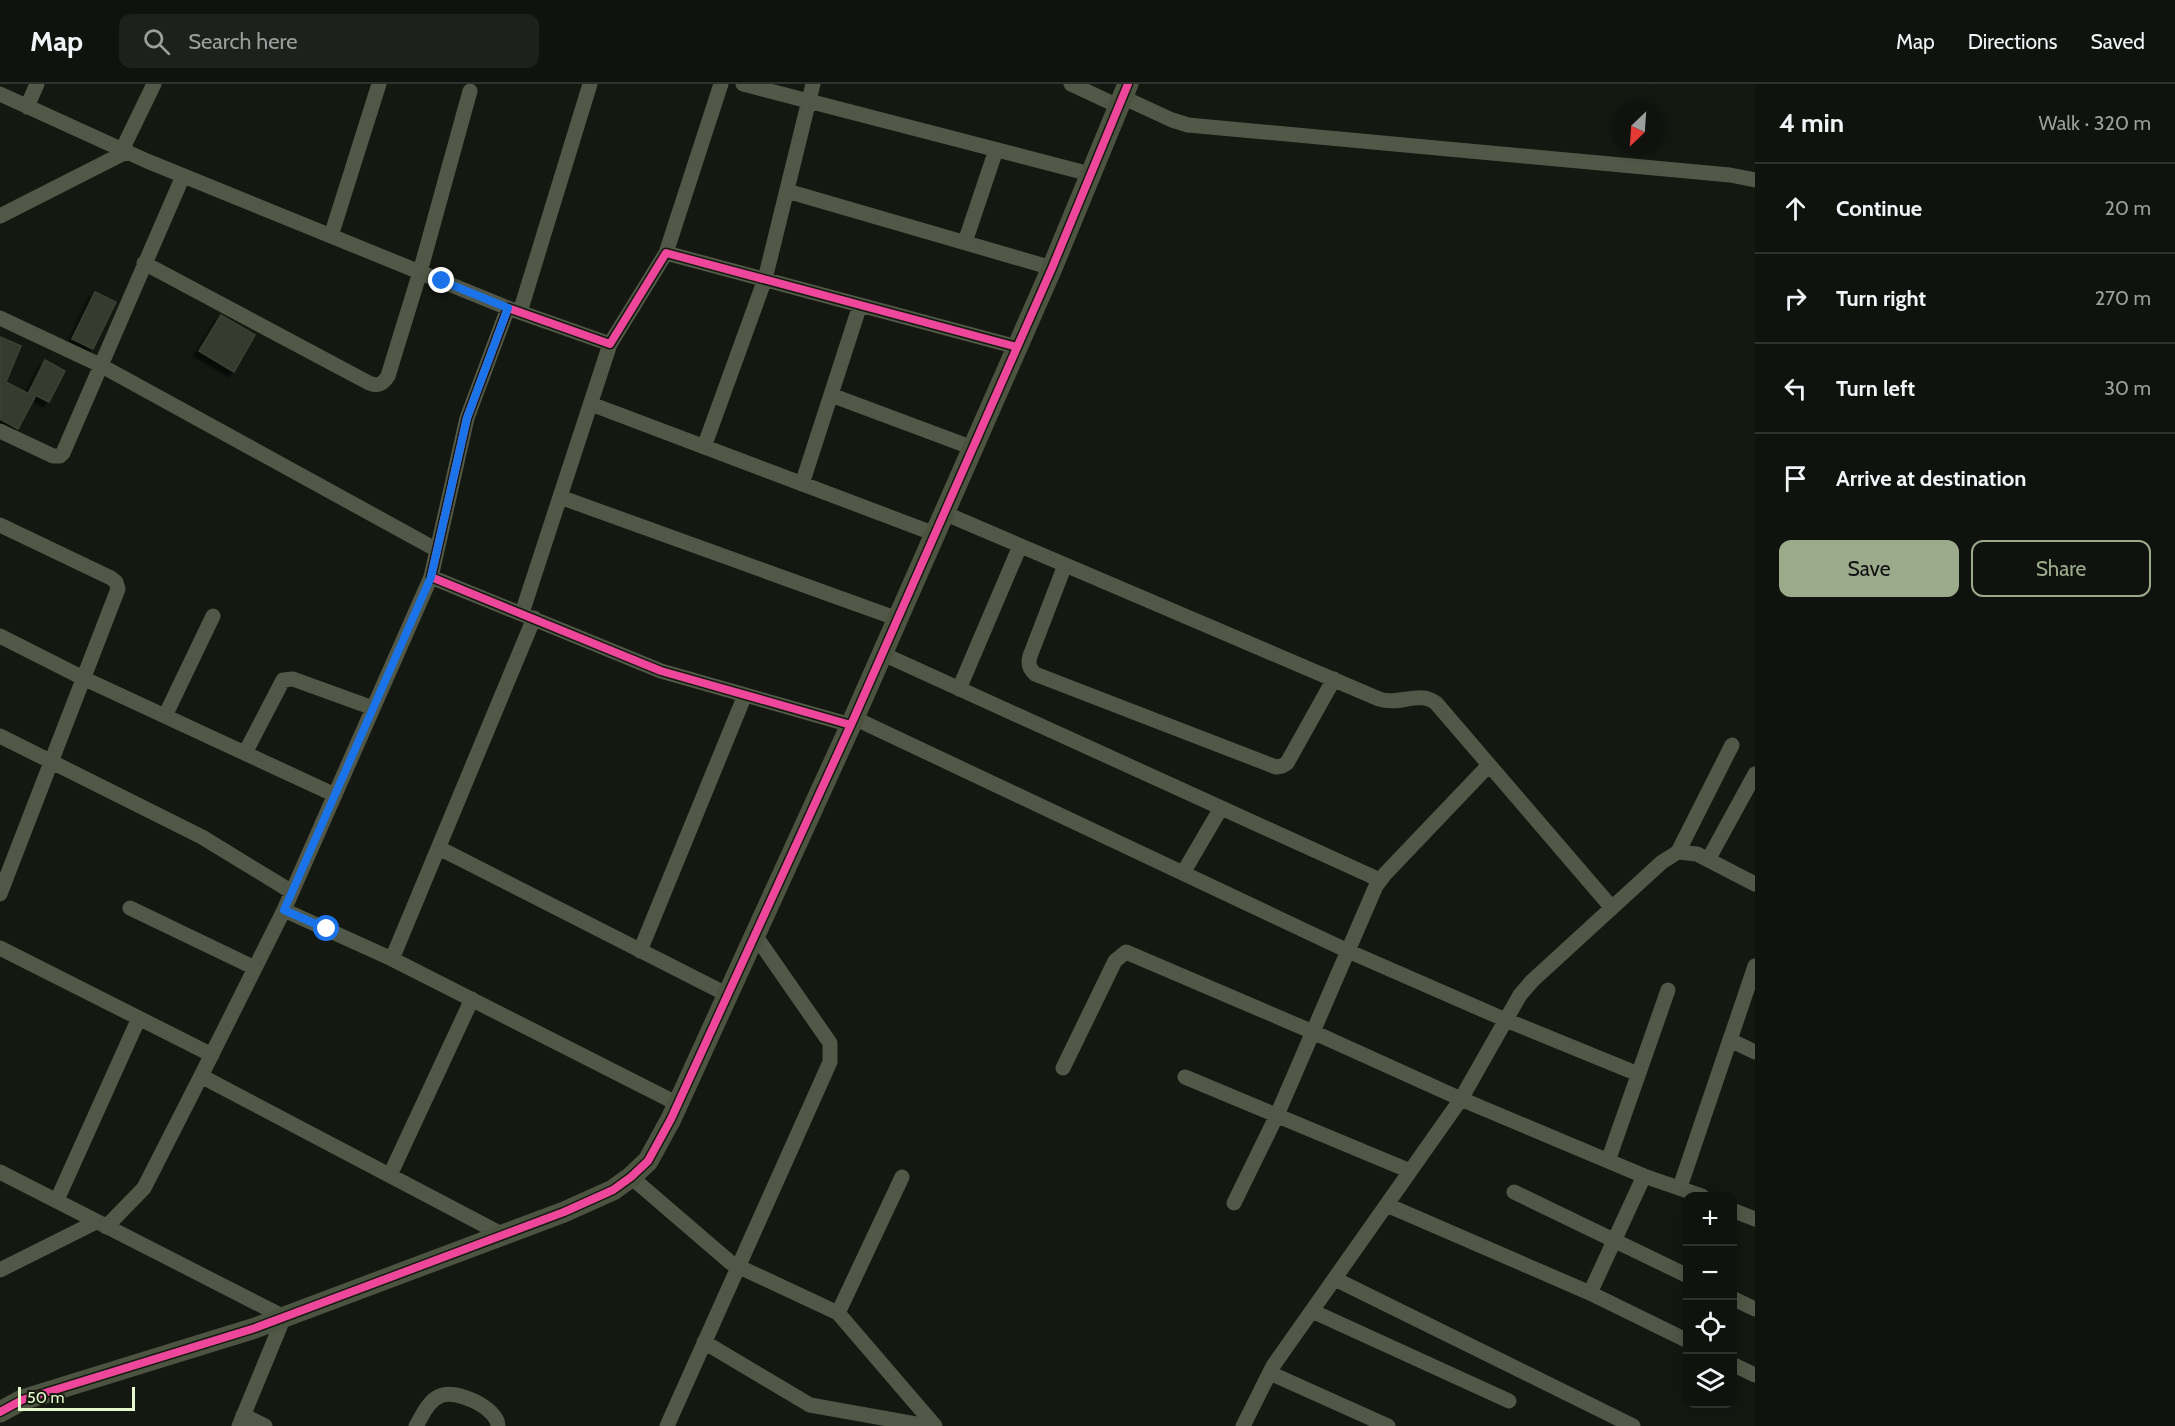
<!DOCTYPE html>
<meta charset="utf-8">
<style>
:root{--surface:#0f120d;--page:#1d201b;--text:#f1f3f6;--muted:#9b9e9d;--line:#2f322e;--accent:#9caa8c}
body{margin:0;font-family:Cabin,sans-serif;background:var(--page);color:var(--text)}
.controls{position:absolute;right:18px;bottom:18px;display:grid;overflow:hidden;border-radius:12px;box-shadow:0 3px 15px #0003}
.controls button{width:54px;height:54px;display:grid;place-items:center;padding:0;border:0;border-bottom:2px solid var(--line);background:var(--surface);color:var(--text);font:30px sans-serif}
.compass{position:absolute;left:1611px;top:18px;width:54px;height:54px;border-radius:50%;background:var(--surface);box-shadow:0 3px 15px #0003;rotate:205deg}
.scale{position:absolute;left:18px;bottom:15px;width:117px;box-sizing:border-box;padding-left:6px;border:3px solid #e6f9ce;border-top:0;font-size:16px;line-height:21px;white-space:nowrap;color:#e6f9ce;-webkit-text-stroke:4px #141b0e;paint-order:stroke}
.stop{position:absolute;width:18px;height:18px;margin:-14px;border:4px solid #1a73e8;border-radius:50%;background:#fff}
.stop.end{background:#1a73e8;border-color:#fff;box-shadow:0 2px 6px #0008}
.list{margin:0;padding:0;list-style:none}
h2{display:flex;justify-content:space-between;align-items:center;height:78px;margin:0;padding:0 24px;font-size:26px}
h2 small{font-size:20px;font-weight:400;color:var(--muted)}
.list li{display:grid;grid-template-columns:39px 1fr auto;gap:18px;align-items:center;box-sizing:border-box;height:90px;padding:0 24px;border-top:2px solid var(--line)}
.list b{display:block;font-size:22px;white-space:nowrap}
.list em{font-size:20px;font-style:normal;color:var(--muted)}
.actions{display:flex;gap:12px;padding:18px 24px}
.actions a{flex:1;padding:14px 0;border:2px solid var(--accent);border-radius:12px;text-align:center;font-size:21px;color:var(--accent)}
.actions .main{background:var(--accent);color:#111}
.icon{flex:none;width:33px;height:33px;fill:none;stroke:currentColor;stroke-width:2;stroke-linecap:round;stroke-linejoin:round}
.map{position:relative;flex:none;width:1755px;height:1342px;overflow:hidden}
header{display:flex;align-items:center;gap:36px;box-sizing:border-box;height:84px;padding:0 30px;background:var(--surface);border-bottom:2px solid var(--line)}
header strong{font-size:28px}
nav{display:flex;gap:33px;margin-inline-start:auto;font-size:21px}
.search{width:420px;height:54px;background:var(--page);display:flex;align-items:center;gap:15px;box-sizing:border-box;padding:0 21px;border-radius:12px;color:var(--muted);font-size:22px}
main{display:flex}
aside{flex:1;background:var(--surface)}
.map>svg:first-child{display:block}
</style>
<header>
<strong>Map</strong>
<div class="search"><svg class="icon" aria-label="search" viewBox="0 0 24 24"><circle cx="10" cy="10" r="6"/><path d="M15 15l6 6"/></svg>Search here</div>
<nav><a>Map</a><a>Directions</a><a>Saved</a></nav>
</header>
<main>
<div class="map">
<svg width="1755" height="1342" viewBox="0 0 1755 1342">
<defs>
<filter id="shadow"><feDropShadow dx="-5" dy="5" stdDeviation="1.5" flood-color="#0009"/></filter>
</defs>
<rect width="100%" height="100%" fill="#141811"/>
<!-- building -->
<path fill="#353a2f" stroke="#3b4233" stroke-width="1.5" filter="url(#shadow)" d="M95,208L116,218L93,265L72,255Z
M221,231L255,251L234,288L199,267Z
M0,253L21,262L6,298L35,313L18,345L0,335Z
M45,276L65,287L49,318L29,308Z"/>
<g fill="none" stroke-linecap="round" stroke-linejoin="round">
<!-- street -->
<path stroke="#515847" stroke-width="15" d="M743,0L1090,90
M1071,0L1118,22
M0,10L147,77L508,224
M1122,13L1172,36L1188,41L1730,91L1755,96
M27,23L37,0
M122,66L154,0
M787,107L1052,184
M0,132L126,68
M331,152L379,0
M965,158L996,66
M666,169L721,0
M144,179L369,299C378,303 383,300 388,292L420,188L470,7
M520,228L590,0
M0,234L100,281L437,466
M831,311L973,364
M591,320L935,450
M0,347L53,372H60L63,369L183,92
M704,363L765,195L813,0
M802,400L860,221
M560,413L898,535
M944,429L1379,615C1400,622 1418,606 1436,619L1612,824
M0,441L111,494L116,498L118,505L0,810
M1065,481L1030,572C1028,580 1029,584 1035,590L1276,683L1282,682L1287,679L1334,595
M522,529L610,260
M0,552L85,595L335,711
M883,570L1380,796
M959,605L1020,462
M165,632L213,532
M854,634L1348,867L1506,936L1638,990
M851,641L661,587L431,493L467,334L508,224L610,260L666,169L1017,263
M0,652L202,753L292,808
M245,669L283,596L293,595L373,624
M439,764L728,911
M1678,768L1732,661
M1708,776L1755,690
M1183,789L1221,724
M130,824L255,884
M284,826L392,875L678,1020
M0,864L212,971
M640,867L745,611
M392,875L534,534
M1730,956L1755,968
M1063,984L1115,877L1126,868L1313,948L1461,1015L1644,1092L1702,1112
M201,992L503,1151
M1185,993L1410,1087
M1608,1077L1668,906
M0,1088L284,1233L239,1342
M390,1091L472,915
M631,1093L731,1179L838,1229L935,1342
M1680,1103L1755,882
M1514,1108L1688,1192
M57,1116L139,934
M1234,1119L1277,1031L1376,802L1385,790L1489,681
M1387,1121L1590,1209L1688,1257
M1732,1126L1755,1135
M106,1143L144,1104L201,992L284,826L431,493
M0,1186L96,1138
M1335,1195L1633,1342
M1590,1209L1644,1092
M1732,1214L1755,1225
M1312,1227L1509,1317
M838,1229L902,1093
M704,1258L810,1321L927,1342
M1732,1280L1755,1291
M1270,1289L1388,1342
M243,1331L265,1342
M416,1342C422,1332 428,1317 440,1312C455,1304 498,1324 498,1342
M667,1342L830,978V959L755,851
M1243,1342L1273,1282L1461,1015L1520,911L1532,897L1662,778L1678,768L1697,770L1755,800"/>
<!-- secondary -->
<path stroke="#4c5441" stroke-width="21" d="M0,1328L22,1316L255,1244L564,1128L613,1106L631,1093L648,1077L671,1035L854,634L1052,184L1128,0"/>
<!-- cycleway casing -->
<g stroke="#141b0e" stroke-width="11">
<path id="cycleway" d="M851,641L661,587L431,493L467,334L508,224L610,260L666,169L1017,263
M0,1328L22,1316L255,1244L564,1128L613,1106L631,1093L648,1077L671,1035L854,634L1052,184L1128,0"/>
</g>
<!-- cycleway -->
<use href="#cycleway" stroke="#ed469a" stroke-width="8"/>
</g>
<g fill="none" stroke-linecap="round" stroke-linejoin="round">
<!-- route -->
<path stroke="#1a73e8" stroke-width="8" d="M327,845L284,826L431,493L467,334L508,224L442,197"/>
</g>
</svg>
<div class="controls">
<button>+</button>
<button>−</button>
<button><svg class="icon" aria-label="locate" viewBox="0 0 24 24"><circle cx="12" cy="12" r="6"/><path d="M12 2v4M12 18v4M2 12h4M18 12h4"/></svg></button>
<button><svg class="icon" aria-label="layers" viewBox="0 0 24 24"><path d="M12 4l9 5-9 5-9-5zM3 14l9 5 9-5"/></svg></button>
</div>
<svg class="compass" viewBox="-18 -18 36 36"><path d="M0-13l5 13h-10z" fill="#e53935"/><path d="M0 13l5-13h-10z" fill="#9b9e9d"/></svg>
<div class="scale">50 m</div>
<div class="stop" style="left:327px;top:845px"></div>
<div class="stop end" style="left:442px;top:197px"></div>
</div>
<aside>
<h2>4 min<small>Walk · 320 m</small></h2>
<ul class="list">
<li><svg class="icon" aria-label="ahead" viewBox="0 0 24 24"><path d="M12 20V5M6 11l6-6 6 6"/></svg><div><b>Continue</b></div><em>20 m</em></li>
<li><svg class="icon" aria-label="right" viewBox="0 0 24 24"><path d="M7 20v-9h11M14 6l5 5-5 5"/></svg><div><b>Turn right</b></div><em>270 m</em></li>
<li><svg class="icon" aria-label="left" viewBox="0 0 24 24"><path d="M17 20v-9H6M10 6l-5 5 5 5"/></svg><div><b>Turn left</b></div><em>30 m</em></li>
<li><svg class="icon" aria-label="arrive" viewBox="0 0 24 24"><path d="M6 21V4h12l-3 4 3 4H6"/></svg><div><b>Arrive at destination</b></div></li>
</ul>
<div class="actions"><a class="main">Save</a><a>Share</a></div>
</aside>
</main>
